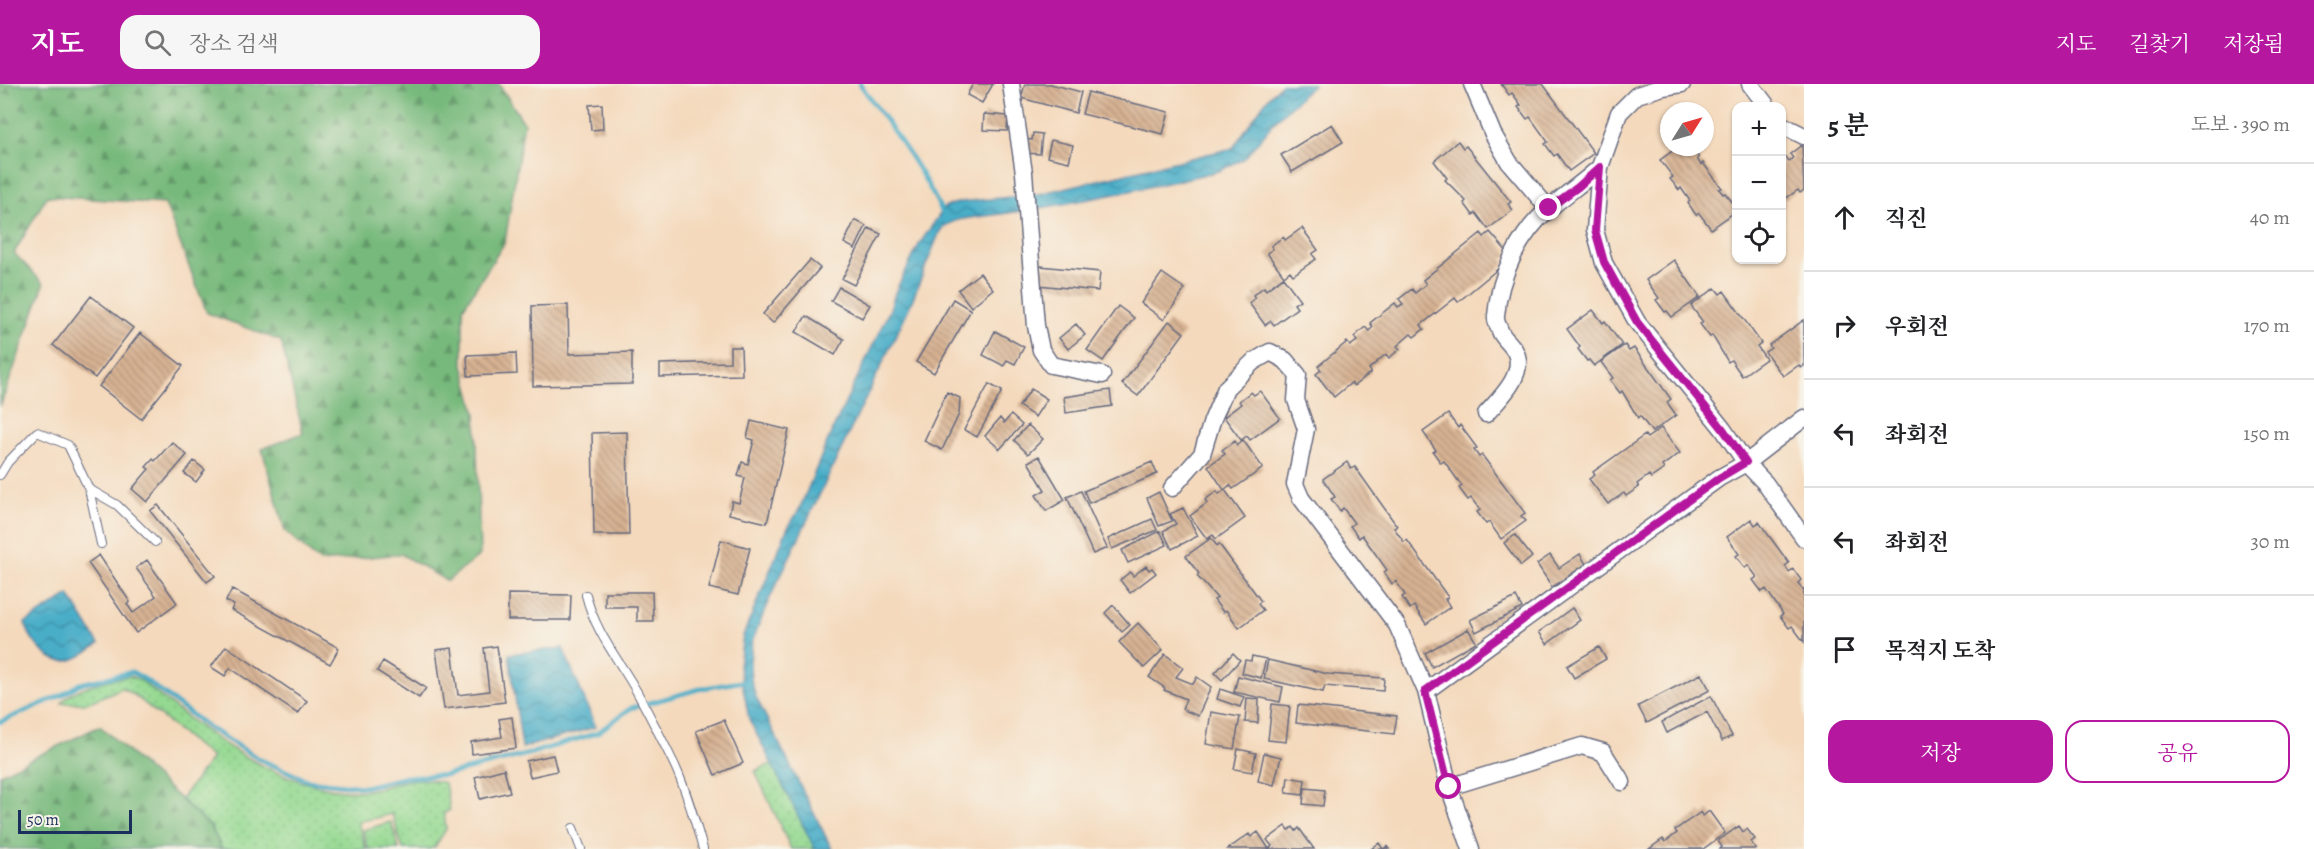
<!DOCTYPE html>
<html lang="ko">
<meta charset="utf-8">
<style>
:root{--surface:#fff;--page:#f6f6f6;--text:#202124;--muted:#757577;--line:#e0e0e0;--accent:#b5179e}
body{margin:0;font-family:Alegreya,"Noto Serif KR",serif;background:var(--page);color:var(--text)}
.controls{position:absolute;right:18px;top:18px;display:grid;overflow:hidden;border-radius:12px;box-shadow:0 2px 4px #0004}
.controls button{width:54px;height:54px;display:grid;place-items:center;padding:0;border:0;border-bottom:2px solid var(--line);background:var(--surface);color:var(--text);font:30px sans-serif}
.compass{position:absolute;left:1660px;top:18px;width:54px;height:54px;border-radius:50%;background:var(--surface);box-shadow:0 2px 4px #0004;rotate:53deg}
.scale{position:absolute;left:18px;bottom:15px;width:114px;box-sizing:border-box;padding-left:6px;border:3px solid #1b2f5e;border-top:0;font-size:16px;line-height:21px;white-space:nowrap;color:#1b2f5e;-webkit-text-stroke:4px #f7f3e8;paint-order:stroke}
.stop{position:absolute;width:18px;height:18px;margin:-14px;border:4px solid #b5179e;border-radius:50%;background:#fff}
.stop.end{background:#b5179e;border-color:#fff;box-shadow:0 2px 6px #0008}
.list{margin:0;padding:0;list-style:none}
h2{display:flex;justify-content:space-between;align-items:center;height:78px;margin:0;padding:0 24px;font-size:26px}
h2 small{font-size:20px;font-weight:400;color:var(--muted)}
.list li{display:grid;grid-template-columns:39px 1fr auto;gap:18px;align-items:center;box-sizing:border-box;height:108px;padding:0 24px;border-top:2px solid var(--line)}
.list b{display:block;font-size:22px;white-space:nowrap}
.list em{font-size:20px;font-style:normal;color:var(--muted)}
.actions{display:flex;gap:12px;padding:18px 24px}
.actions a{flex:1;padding:14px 0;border:2px solid var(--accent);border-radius:18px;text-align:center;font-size:21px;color:var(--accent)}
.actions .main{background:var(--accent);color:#fff}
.icon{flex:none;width:33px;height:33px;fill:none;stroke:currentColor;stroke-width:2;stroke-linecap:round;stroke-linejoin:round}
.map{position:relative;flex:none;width:1804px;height:765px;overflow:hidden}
header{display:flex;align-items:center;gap:36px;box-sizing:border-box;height:84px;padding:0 30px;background:var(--accent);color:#fff}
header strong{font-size:28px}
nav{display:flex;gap:33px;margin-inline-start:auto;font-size:21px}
.search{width:420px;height:54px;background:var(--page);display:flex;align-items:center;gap:15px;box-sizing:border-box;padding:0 21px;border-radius:18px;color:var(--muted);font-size:22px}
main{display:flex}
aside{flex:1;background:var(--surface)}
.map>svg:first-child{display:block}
</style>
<header>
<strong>지도</strong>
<div class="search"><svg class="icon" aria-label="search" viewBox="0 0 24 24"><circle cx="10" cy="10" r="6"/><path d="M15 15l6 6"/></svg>장소 검색</div>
<nav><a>지도</a><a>길찾기</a><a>저장됨</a></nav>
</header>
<main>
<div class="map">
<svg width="1804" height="765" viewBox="0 0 1804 765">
<defs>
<pattern id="grass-dots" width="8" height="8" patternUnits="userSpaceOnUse" patternTransform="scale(1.5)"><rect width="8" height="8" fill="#94d991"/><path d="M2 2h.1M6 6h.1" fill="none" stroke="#7fbb7f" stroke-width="1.8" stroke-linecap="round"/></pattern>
<pattern id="forest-firs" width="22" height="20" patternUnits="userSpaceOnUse" patternTransform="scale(1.5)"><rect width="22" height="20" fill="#77b97b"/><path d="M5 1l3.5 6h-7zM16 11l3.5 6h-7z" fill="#619768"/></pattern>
<pattern id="water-waves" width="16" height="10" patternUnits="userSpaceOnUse" patternTransform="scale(1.5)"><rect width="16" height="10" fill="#48adc8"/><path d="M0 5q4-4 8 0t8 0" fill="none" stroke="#3b8da6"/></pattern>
<pattern id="building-back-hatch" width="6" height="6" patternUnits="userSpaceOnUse" patternTransform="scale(1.5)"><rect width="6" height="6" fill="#d7b292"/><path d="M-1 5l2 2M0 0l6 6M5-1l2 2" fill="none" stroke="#ae917a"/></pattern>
</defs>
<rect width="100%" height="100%" fill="#f7f3e8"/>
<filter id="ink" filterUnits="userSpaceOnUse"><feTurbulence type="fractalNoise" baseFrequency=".0167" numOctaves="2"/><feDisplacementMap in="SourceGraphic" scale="12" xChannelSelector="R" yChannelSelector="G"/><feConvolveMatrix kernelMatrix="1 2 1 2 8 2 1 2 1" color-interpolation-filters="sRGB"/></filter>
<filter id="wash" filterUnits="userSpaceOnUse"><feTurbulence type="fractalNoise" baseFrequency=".008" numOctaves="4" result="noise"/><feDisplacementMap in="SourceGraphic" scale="24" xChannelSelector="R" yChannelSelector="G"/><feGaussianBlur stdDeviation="1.35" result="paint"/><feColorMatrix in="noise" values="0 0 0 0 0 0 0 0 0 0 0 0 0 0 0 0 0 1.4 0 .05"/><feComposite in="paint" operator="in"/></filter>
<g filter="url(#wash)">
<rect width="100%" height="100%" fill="#f4d9bc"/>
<!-- grass -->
<path fill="url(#grass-dots)" stroke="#588478" stroke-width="1.5" d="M130,592L142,597C204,649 276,706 359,707C377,707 392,699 409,696C421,694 433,696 445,699L450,726L444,729L446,745L435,763L429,765H403L392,730L358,738L366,765H222L211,743L181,715L212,674L133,610L122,604L87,619H62C72,603 111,595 130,592Z
M772,680L815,765H791L755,687Z
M391,738L399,765H368L363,746Z"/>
<!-- forest -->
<path fill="url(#forest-firs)" stroke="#49746c" stroke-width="1.5" d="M0,0H499L524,39L505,158L463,224V281L476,329L480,471L447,497L401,470L320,478L285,447L262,365L303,349L281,257L207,229L165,120L47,112L14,169L44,200L0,323Z
M100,642L211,743L222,765H0V690Z"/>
<!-- water -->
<path fill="url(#water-waves)" stroke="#326e93" stroke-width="1.5" d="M1282,0H1314L1275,37L1245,74L1219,87C1147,104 1074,120 1001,130C983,133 951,132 940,147L910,222L769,516L752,558L750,579L751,596L756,613L832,765H815L749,635L739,582L743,552L787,445L799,426L830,351L890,225L896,206L920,159L945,123L960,118L1039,110L1233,64L1267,15Z
M69,511L99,560C91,565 83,572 74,575C51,585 31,558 25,539Z
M563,564L596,643L522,664L509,570Z"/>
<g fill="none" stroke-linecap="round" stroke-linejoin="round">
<!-- stream -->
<path stroke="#48adc8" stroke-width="4.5" d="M860,0C890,42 922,85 944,132
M0,638L62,611L79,600L132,588L143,594L209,644L259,675L309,697L364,703L406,693L446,691L532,669L597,649L631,624L703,604L746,597"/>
</g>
<g id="blocks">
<!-- building -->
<path fill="url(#building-back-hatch)" d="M973,0H993L982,19L967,11Z
M1025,0H1051L1081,8L1076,29L1021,14Z
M1501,0H1543L1594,69L1569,87L1557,70L1554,72L1545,60L1548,58L1530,33L1527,35L1518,23L1521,21L1512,9L1509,11Z
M1088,8L1169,28L1163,50L1082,30Z
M602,20L603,45L591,46L589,21Z
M984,30L1008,32L1007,47L983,46Z
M1332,40L1343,58L1292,88L1281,71Z
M1033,49L1042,50L1040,70L1023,69L1024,55L1032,56Z
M1051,56L1073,61L1069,78L1047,73Z
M1458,57L1463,64L1466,62L1511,118L1508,120L1513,126L1488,145L1476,129L1473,131L1464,119L1466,117L1445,96L1447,94L1434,77Z
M1802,61L1804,106L1800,109L1798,106L1782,117L1785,121L1782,123V76L1786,73L1789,77L1793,74L1790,70Z
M1678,63H1692L1699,74L1697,75L1701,81L1703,79L1722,104L1719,105L1723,110L1725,109L1734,120L1732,122L1736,127L1711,145L1699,129L1696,131L1688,119L1690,117L1681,104L1679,106L1670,95L1673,93L1660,76Z
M855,136L866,142L855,165L844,159Z
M869,144L881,150L854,201L842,195Z
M1302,144L1318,166L1312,170L1316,175L1293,191L1290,187L1284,192L1267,169L1273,165L1271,162L1283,153L1285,156Z
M1490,148L1509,170L1502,176L1505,179L1458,218L1455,214L1421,241L1424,245L1414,253L1411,250L1397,262L1400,265L1389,274L1386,270L1369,285L1371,288L1354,302L1351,299L1334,313L1316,290L1321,286L1318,282L1347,258L1350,262L1357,257L1354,253L1365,243L1369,247L1373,243L1370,239L1395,219L1398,223L1403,220L1399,215L1412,205L1415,209L1426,200L1423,196L1481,149L1484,153Z
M810,176L820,184L773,239L763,230Z
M1674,176L1700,213L1672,233L1667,227L1665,228L1656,216L1659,214L1646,196Z
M1040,182L1100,188L1098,207L1038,201Z
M980,189L993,205L971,223L958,206Z
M1162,189L1185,205L1164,236L1141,219Z
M1283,193L1300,216L1294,220L1297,224L1274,241L1271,237L1265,241L1249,219L1255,214L1253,211L1264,203L1266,206Z
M839,203L870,221L862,234L831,217Z
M1715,204L1720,210L1724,207L1761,259L1757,262L1766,275L1742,292L1731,276L1728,278L1712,251L1710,253L1700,240L1703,238L1691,222Z
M91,212L133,244L95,294L53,261Z
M953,215L971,226L934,289L916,278Z
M568,221L569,270L632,268V300L533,302L532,222Z
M1118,222L1134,234L1103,277L1087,266Z
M1593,226L1603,239L1605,237L1622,261L1594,282L1589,276L1587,277L1578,265L1580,263L1567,245Z
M806,232L844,255L835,271L796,248Z
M1804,236V282L1801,284L1799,281L1783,292L1765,268L1771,264L1769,261Z
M1169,237L1184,249L1138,312L1122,300Z
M1076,240L1085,251L1068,265L1059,254Z
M995,247L1024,263L1015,280L1007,276L1004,282L983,271Z
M140,249L183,282L141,335L99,302Z
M1625,261L1629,267L1634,264L1671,315L1667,318L1676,331L1652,348L1640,332L1638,334L1622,307L1620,309L1610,296L1613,294L1601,278Z
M730,263H741L742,291L660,293V280L730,278Z
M516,269L517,290L468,292L467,271Z
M989,300L1002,307L977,353L964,346Z
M1031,305L1047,315L1035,333L1019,322Z
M1110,306L1112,322L1066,329L1064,313Z
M1260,307L1280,334L1250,356L1247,352L1241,356L1224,333L1241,320L1239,317L1251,308L1254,311Z
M947,308L960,314L959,330L942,366L924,357Z
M1448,330L1458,344L1460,341L1477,364L1474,366L1479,373L1482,371L1525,429L1521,432L1526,437L1501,455L1489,438L1486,440L1477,428L1480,426L1471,414L1468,416L1459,404L1462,402L1444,377L1441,379L1433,368L1436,366L1423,348Z
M1011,331L1022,341L1000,365L985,352L1000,334L1004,339Z
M751,337L789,346L767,439L729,430L732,417L739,419L745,394L738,392L742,378L748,380L754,356L747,354Z
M1028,341L1043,355L1028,370L1014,356Z
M1661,344L1680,369L1662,382L1664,385L1651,394L1649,391L1637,400L1639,403L1626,412L1624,409L1608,420L1589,395L1595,391L1593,388L1645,351L1647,354Z
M627,348L629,451H594L592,349Z
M1243,356L1263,384L1233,405L1230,401L1224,406L1208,382L1225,370L1222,366L1235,357L1237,361Z
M172,358L187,371L147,418L132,405L149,385L146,383L153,375L155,377Z
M1039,372L1065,416L1046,427L1036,411L1045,406L1028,378Z
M194,377L205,386L196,398L184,389Z
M1152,378L1157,390L1089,419L1084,407Z
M1347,378L1351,385L1355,383L1397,442L1394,444L1404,458L1407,456L1448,513L1445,515L1450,523L1426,540L1414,522L1410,525L1402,513L1405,511L1396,497L1392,500L1384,488L1387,486L1362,451L1359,454L1350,442L1354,439L1343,424L1340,427L1331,415L1335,413L1323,395Z
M1225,406L1245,434L1216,455L1213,451L1207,455L1190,432L1207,419L1205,416L1217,407L1219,410Z
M1081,407L1107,464L1093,470L1067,413Z
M1159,408L1172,437L1159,442L1147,414Z
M158,421L215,492L207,498L150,427Z
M1183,424L1198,452L1172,465L1163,447L1176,440L1170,430Z
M1152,435L1157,446L1112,465L1108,455Z
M1751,435L1755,441L1759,438L1789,479L1785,482L1789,488L1793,485L1801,496L1798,499L1803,506L1804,505V558L1792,542L1789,544L1780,532L1783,530L1766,505L1762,508L1753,496L1757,493L1748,481L1745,484L1736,472L1739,470L1727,453Z
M1160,447L1167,461L1128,479L1122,466Z
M1515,451L1532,473L1521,482L1504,459Z
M1211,454L1217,462L1219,460L1261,517L1258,520L1263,526L1239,544L1226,526L1223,528L1214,516L1217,514L1197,492L1199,490L1186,472Z
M721,456L750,464L738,511L709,504Z
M1580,470L1586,480L1552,503L1537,480L1550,471L1559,484Z
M99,471L130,518L127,520L133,529L156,512L136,484L147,476L177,519L136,549L88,479Z
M1146,482L1149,486L1152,484L1156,489L1130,509L1120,496L1130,488L1133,492Z
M232,505L339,564L330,580L231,526L234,521L226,517Z
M605,508H652L653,537H637V523H605Z
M508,510L571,511L570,536H508Z
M1516,513L1522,524L1476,548L1470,536Z
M1113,521L1130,541L1122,548L1105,529Z
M1572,524L1580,536L1547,560L1539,548Z
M1138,539L1163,566L1144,584L1119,558Z
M1468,545L1476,558L1432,583L1425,569Z
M226,562L307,617L298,630L230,584L225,592L211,583Z
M497,562L505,618L444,625L436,566L452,564L458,611L489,607L484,564Z
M1599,563L1606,575L1574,594L1567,582Z
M1233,569L1240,576L1222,596L1215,589Z
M1165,570L1183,584L1176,593L1193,600L1197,593L1211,603L1198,632L1182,625L1186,615L1164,606L1165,604L1149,593Z
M1252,572L1266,575L1261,594L1242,589L1245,576L1251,577Z
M1268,576L1328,590L1384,594L1383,607L1325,602L1323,608L1264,595Z
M383,577L426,604L419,614L377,587Z
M1701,590L1710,606L1647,639L1638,622Z
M1238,592L1283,603L1280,618L1234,608Z
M1220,605L1244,613L1240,623L1217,615Z
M1711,612L1732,652L1722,657L1707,628L1667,649L1662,638Z
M1247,614L1259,615L1258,639L1245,638Z
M1272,620L1290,622L1286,658L1268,656Z
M1298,621L1397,632L1394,650L1296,639Z
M1211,628L1240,633L1234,665L1206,660Z
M512,633L516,664L472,670L471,658L502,653L499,635Z
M724,636L743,679L715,691L696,647Z
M1238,665L1256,669L1252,688L1234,685Z
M1264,669L1281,673L1274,701L1258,697Z
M553,671L557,687L530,693L526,677Z
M504,685L510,708L480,715L475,693Z
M1288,693L1305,696L1303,711L1286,709Z
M1305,704L1325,706L1323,722L1303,720Z
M1709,727L1725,749L1703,765H1649L1663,755L1665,758L1677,749L1675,746L1701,728L1703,732Z
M1286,742L1289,746L1293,743L1296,747L1299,744L1314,765H1228L1249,750L1251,753L1258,748L1269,765L1272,762L1267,756Z
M1739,742L1743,748L1747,745L1755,755L1751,758L1756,765H1720L1722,763L1718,757Z
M1379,759L1383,765L1387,762L1389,765H1371Z"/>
</g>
</g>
<g filter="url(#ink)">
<use href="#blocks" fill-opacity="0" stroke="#676a7f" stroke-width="1.5"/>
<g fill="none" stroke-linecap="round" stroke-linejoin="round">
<!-- service casing -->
<g stroke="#676a7f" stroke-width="10">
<path id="service" d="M0,391L8,378L37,348L68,361L89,405L101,460
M89,405L117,421L155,458
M586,511C595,548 619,576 637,608C650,632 663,657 675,682C687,708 695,737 703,765
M573,744L581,765"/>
</g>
<!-- minor casing -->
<g stroke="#676a7f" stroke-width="19">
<path id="minor" d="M1011,0L1024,89L1036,242L1041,266L1051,281L1102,291
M1472,0L1493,50L1509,78L1549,125
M1682,0L1663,3L1637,11L1619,29L1600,83L1595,146L1604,179L1637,238L1723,345L1746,379L1804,334
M1750,0L1767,22
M1782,41L1804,52
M1486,330C1499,315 1527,290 1515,267C1511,260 1505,256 1501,249C1499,243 1495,238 1496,232C1499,193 1519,149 1550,124C1566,110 1584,98 1600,83
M1172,404L1202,370L1212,337L1226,304L1253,278L1270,268L1285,276L1298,291L1296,316L1306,345L1295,400L1301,414L1397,541L1426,607L1449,703L1471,765
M1426,607L1719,394L1746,379L1765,399L1804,454
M1449,703L1582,662L1603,668L1622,698"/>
</g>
<!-- service -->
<use href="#service" stroke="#fff" stroke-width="8"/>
<!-- minor -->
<use href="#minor" stroke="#fff" stroke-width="16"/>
</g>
</g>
<g fill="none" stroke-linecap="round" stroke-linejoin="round" filter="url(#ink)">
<!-- route -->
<path stroke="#b5179e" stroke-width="8" d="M1449,703L1425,607L1719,394L1746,378L1723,345L1637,238L1604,178L1595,146L1600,83L1578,103L1549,124"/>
</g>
</svg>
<div class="controls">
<button>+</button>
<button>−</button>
<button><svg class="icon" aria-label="locate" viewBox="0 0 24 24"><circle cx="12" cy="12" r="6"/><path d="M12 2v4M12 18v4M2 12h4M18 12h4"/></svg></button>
</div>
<svg class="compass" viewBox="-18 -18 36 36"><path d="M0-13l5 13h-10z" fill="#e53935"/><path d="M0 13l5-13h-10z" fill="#757577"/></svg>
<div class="scale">50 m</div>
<div class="stop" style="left:1449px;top:703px"></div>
<div class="stop end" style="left:1549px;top:124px"></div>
</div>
<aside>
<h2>5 분<small>도보 · 390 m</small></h2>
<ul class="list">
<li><svg class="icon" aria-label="ahead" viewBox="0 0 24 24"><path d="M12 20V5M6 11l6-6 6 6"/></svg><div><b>직진</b></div><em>40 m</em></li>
<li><svg class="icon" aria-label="right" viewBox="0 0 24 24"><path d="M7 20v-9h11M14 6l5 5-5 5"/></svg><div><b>우회전</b></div><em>170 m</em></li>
<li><svg class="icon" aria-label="left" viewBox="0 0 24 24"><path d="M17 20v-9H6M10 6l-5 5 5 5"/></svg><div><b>좌회전</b></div><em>150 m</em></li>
<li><svg class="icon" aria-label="left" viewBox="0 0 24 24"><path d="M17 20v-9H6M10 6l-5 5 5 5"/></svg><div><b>좌회전</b></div><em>30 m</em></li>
<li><svg class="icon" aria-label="arrive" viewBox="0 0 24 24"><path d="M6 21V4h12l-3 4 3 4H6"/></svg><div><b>목적지 도착</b></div></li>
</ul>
<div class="actions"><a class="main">저장</a><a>공유</a></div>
</aside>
</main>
